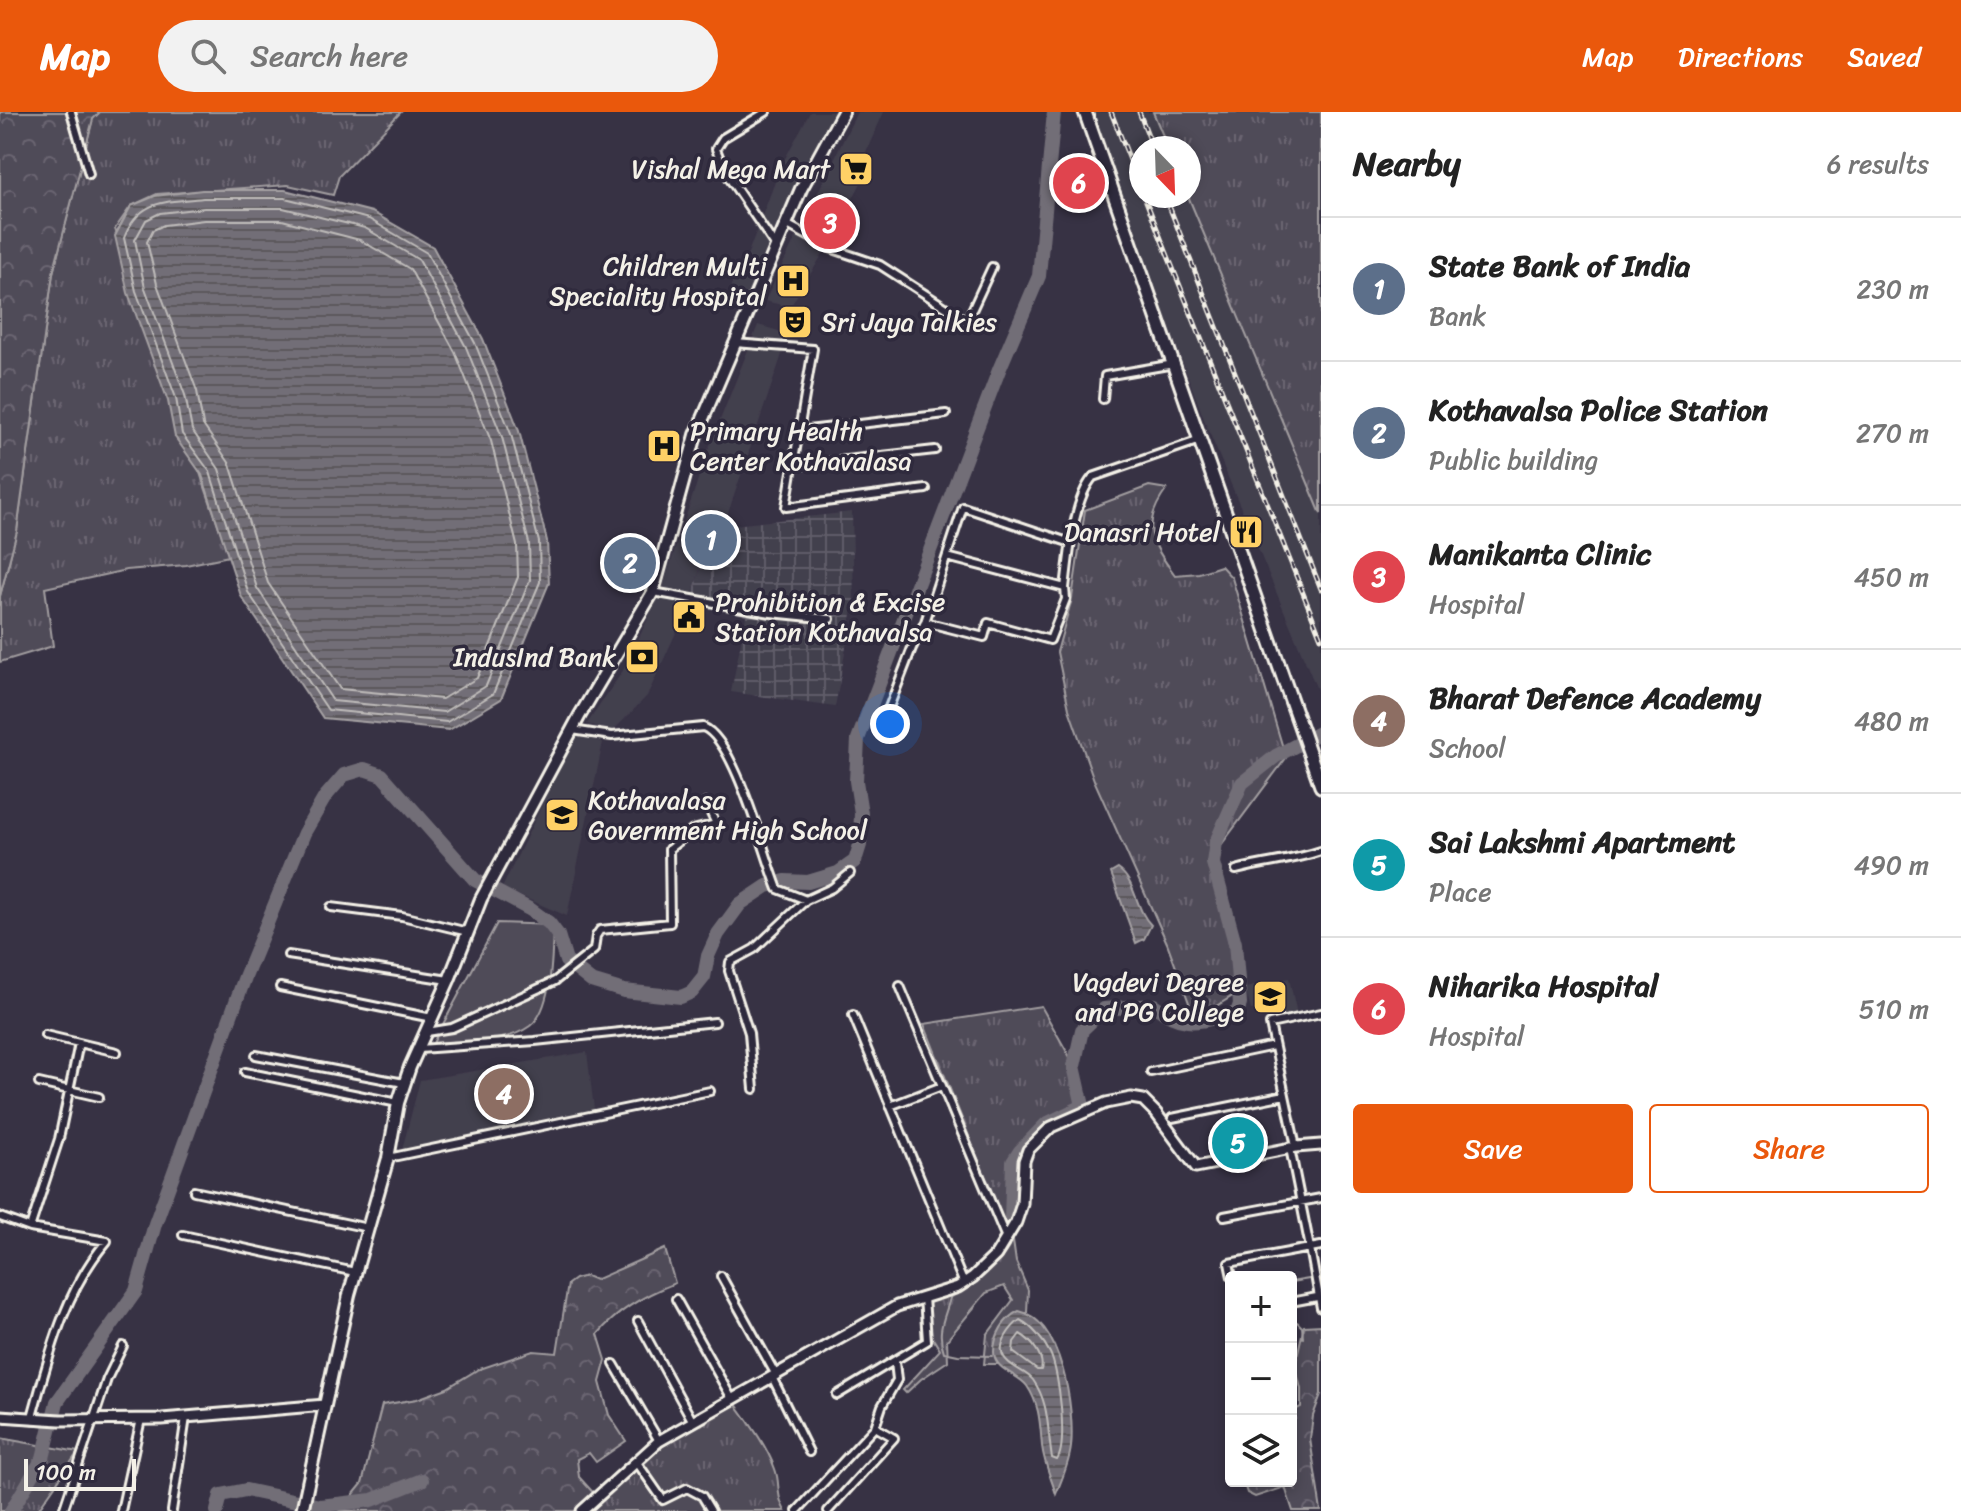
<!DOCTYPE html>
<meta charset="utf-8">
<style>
:root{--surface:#fff;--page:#f2f2f2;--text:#222;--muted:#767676;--line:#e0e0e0;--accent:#ea580c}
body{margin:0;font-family:Sriracha,sans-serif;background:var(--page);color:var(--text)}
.controls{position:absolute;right:24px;bottom:24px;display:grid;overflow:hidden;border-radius:8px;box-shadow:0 4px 12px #0003}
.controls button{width:72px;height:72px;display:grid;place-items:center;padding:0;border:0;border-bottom:2px solid var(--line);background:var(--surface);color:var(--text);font:40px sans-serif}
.compass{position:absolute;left:1129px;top:24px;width:72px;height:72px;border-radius:50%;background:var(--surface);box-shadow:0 4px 12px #0003;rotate:157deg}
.scale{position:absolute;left:24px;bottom:20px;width:112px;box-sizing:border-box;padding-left:8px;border:4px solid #f4f1e8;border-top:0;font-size:22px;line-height:28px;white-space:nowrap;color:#f4f1e8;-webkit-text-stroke:6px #2f2a3d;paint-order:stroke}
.you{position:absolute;left:890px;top:612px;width:28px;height:28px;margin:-20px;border:6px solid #fff;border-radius:50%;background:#1a73e8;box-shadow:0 0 0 12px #1a73e833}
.badge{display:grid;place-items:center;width:52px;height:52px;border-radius:50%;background:var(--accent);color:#fff;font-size:26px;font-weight:700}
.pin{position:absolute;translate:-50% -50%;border:4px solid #fff;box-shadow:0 2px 8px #0006}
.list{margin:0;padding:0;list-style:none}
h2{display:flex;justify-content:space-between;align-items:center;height:104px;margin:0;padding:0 32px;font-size:34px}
h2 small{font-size:26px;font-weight:400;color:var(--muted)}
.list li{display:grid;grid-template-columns:52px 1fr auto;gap:24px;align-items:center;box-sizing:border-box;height:144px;padding:0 32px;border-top:2px solid var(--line)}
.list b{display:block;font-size:30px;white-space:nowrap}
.list p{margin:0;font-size:26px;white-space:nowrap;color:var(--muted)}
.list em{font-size:26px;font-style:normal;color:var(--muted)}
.actions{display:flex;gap:16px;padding:24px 32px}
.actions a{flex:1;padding:18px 0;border:2px solid var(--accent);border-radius:8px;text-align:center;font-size:28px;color:var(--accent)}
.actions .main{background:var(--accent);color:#fff}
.icon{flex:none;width:44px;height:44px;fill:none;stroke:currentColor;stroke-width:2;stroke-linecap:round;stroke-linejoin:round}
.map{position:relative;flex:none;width:1321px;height:1399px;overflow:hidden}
header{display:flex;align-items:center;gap:48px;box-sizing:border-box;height:112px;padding:0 40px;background:var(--accent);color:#fff}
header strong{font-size:38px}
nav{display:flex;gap:44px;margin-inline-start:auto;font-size:28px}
.search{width:560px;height:72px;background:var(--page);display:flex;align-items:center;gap:20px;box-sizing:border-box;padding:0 28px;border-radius:44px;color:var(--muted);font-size:30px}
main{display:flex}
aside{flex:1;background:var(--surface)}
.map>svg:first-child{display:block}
</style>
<header>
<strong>Map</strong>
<div class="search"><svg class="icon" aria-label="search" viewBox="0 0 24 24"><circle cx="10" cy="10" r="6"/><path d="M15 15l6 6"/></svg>Search here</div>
<nav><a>Map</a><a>Directions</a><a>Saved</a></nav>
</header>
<main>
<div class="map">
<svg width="1321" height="1399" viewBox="0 0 1321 1399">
<defs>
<pattern id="industrial-grid" width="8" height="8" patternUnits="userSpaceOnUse" patternTransform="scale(2)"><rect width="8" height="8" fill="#433f4e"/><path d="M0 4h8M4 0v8" fill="none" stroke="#5f5b68"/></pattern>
<pattern id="grass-tufts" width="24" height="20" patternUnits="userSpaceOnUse" patternTransform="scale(2)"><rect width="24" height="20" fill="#504b59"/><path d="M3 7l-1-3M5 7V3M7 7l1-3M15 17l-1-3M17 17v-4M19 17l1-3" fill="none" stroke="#6a6571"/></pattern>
<pattern id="forest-crowns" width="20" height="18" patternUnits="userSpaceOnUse" patternTransform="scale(2)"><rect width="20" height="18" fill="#504b59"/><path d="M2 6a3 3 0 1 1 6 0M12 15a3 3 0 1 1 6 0" fill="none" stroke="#6a6571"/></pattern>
<pattern id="water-rules" width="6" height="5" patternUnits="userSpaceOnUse" patternTransform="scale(2)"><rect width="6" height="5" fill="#726e77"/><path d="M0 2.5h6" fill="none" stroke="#5b595c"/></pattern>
</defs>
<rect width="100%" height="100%" fill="#373244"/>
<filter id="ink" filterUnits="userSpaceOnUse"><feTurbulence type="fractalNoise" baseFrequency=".0125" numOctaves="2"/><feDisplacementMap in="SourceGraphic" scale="16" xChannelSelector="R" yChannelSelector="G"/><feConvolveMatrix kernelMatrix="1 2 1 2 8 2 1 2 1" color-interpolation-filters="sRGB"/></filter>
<g filter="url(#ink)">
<!-- built -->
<path fill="#433f4e" d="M810,0H836L790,82L754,165L749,184L731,185V173L745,149L781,54Z
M857,0H884L864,44L872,50L829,132L790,195L765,189Z
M1094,0H1153L1168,36H1141V84H1188L1321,402V587L1207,315L1152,170Z
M758,213L789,222L724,413L732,439L701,455L690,490L647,584L613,619L587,612L624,557L662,477L706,343Z
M576,622L603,630L567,804L502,776Z
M1289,866L1297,902L1275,907L1271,894L1251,898L1245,876Z
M587,940L594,997L402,1038L420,968Z"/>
<!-- industrial -->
<path fill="url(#industrial-grid)" d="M852,400L854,491L835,595L731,580L746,504L690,490L701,455L732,439L724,414Z"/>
<!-- grass -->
<path fill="url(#grass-tufts)" stroke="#a29ea0" stroke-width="2" d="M100,0H401L339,64L333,83L288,73L157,82L131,94L115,117L229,444L186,453L126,458L45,476L53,534L0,550V484L17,419L53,161L93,6Z
M1153,0H1321V402L1188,84L1189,36H1168Z
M1149,374L1167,377C1140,413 1151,431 1175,463L1199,461L1221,454L1232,466L1286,646L1213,744L1244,877L1195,907L1167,831L1094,668L1069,597L1057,540L1072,486L1085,398Z
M1041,894L1080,963L1089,994L1055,1004L1019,1035L1009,1052L1010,1085L1005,1114L924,912Z
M1013,1129L1016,1150L1028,1178L1027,1201L1014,1202C1001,1215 991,1235 998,1252H984L987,1223L1013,1188L1004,1174L986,1181L947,1228L948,1249L921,1267L906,1281L903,1278L940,1238L929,1220L928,1188C967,1181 993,1163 1013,1129Z
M732,1287C748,1309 766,1332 775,1357C781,1373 775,1381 785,1399H582L636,1349Z
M0,1326L78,1340L37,1399H0Z"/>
<!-- forest -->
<path fill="url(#forest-crowns)" stroke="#a29ea0" stroke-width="2" d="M0,0H100L93,7L53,161L17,419L0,484Z
M665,1137L675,1171C647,1182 617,1199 598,1222L606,1248L600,1270L609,1303L626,1329L596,1350L589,1341L577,1347L579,1365L598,1386L582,1399H340L362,1372L382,1293L417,1287L447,1276L477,1258L533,1239L557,1241L568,1172L575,1167L586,1164L595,1168Z
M1321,1213V1282L1313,1304L1310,1327L1321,1399H1293L1285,1375L1255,1385L1247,1381L1243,1369H1291V1300L1301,1295V1277L1295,1253L1304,1214Z"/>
<!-- pitch -->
<path fill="#504b59" stroke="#a29ea0" stroke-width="2" d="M497,811L553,813C552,839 553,897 530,914C504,933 463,929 433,931Z"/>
<!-- water -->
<path fill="url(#water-rules)" stroke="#a6a2a4" stroke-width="2" d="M202,78H285L372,100L433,135L483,227L519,319L547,429L549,471L501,587L449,618L323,606L241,484L202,363L175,325L168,289L128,181L115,124L131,94L155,84Z
M1118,757C1136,769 1135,797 1151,813L1144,827L1136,831L1111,761Z
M1019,1199C1062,1208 1075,1299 1071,1335C1069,1352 1062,1367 1056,1382C1051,1366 1044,1351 1042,1334C1040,1312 1040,1293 1027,1274C1018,1262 994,1258 994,1240C994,1224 1004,1206 1019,1199Z"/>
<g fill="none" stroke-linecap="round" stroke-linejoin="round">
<!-- shore -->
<path stroke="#c0bdbb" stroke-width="2" d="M203,86H285L369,107L427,141L475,231L511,322L539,430L540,470L493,582L447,610L328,598L248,480L210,360L182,322L176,286L136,179L124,126C140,86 164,91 203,86Z
M204,96H283L365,116L419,148L466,235L502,325L529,431L530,468L486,574L444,600L333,589L257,476L219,357L192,318L185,283L145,176L135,128L146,108L160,101Z
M204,108H282L360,128L410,157L455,240L491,329L517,433L518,465L477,566L442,587L340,577L268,471L230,352L203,313L197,279L157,172L147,130L153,118L164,113Z
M1020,1208C1032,1214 1044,1229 1050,1241C1059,1259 1068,1332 1057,1348L1052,1346C1047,1318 1050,1292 1033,1268C1026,1259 1009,1255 1004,1245C996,1233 1011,1215 1020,1208Z
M1020,1222C1031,1228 1045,1245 1041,1258H1037L1013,1240L1014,1230Z"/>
<!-- stream -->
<path stroke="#a6a2a4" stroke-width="2" d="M1295,1041L1304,1086
M1305,1094L1310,1120
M955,1169L972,1160L982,1150
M1291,1170L1321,1165
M960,1180L950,1186C945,1206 936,1218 944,1240L958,1243L992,1244
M1291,1211L1297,1210L1302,1215L1303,1226
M0,1310L51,1314"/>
<!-- river -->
<path stroke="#726e77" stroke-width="14" d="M1011,1107L1013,1050L1020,1039L1046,1012L1083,994L1074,954L1082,918L1104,897L1154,893C1186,919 1201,908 1237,901L1240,892L1235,831L1213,751L1216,730L1242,671L1276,644L1321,620
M11,1399L43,1346L57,1290L136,1179L155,1112L245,865L304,721L325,685L344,663L364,657L382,663L475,768L531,798L549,811L558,823L566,849L591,869L624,879L681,885L692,880L704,865L708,844L718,822L740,792L767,774L785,769L808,770L838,761L855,749L860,733L861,701L856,669L858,627L999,258L1039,164L1054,0
M217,1399L221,1383L246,1378L320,1394L372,1388L422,1368"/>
<!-- street casing -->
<g stroke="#f4f1e8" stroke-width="12">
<path id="street" d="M71,0L89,62
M766,0L723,26L716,37L725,60L776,135
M786,112L830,136L880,153L967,209L992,155
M735,231L813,237L786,395L926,377
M1103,287L1105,264L1174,252
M799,319L946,302
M793,354L935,338
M947,445L1065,476C1069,445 1073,388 1093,365L1200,328
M653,480L771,501L830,507
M925,510L984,525L988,511L1050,528L1066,487L1065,476
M883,611L912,536L925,510L963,395L1071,431
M572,618L612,624L703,615C735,627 764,743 778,777L806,788
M1236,758C1265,750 1292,749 1321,739
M331,795L402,804L468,820
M288,843L449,868
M900,874L1006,1126
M280,875L432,906
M853,903L964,1172
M427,920L452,916L555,869L594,838L596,824L600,818L670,811L669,737L693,718L716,712L706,691
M79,931L117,940
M419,937L535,929L715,910
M256,943L404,971
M245,960L398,991
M1151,960L1274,934
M39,971L99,985
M754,977L749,921L729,859L730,850L754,837L806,788L832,776L850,761
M890,994L942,974
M1172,1006L1285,983
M1296,1035L1270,912L1321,901
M1290,1036L1310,1136L1321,1134
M388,1046L710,979
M194,1079L368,1116
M1224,1104L1321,1086
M0,1105L30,1116
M183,1123L355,1160
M721,1164L776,1263
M1232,1165L1229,1151L1310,1136L1321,1196
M676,1187L732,1287
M1291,1190L1317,1185
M638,1209L693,1310
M614,1252L659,1329
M772,1265L809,1340
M837,1283L927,1229L924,1185
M32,1305C49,1244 64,1179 107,1129L30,1116L59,1027L79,931L45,923
M636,1349L663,1388L687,1376L702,1384L711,1399
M63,1399L107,1267L123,1234
M121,1399L141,1307
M172,1399L186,1305
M797,1399L875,1315L882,1294L897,1268L895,1250
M828,1399L894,1326L875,1315"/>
</g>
<!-- secondary casing -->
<g stroke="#f4f1e8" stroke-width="15">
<path id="secondary" d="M0,1304L60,1308L162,1307L325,1293
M582,1399L659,1329L897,1194L958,1175L973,1165L996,1143L1016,1110L1022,1092L1024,1049L1028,1038L1051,1015L1106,991L1131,986L1143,988L1156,1001L1196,1055L1296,1035L1321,1033"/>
</g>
<!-- primary casing -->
<g stroke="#f4f1e8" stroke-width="16">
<path id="primary" d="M302,1399L349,1183L388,1046L398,991L410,955L449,868L481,787L580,603L653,480L696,323L801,77L843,0"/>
</g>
<!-- highway casing -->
<g stroke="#f4f1e8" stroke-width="17">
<path id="highway" d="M1085,0L1321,674"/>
</g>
<!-- street -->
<use href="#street" stroke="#2f2a3d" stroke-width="6"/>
<!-- secondary -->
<use href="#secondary" stroke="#2f2a3d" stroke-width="9"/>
<!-- primary -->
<use href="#primary" stroke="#2f2a3d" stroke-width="10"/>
<!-- highway -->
<use href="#highway" stroke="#2f2a3d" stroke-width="11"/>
<!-- rail casing -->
<g stroke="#f4f1e8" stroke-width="5">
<path id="rail" d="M1111,0L1141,76
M1139,0L1153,36
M1144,84L1321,526
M1165,84L1321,477"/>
</g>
<!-- rail -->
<use href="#rail" stroke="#2f2a3d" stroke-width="2" stroke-dasharray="6" stroke-linecap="butt"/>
</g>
</g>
<!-- icons -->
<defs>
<g id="supermarket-square" transform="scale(1.8)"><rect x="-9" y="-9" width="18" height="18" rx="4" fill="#ffd166" stroke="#2f2a3d"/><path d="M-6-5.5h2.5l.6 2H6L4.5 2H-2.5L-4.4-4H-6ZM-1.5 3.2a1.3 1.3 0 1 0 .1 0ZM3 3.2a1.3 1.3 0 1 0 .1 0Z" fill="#111"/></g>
<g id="hospital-square" transform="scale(1.8)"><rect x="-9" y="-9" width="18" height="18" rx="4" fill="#ffd166" stroke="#2f2a3d"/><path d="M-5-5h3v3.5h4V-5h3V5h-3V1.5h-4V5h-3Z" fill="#111"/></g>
<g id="theatre-square" transform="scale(1.8)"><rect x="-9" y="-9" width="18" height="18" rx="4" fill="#ffd166" stroke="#2f2a3d"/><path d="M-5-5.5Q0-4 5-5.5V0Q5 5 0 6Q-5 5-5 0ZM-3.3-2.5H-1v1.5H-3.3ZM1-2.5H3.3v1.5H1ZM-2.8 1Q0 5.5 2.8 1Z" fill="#111"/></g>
<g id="restaurant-square" transform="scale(1.8)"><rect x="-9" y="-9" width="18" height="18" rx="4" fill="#ffd166" stroke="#2f2a3d"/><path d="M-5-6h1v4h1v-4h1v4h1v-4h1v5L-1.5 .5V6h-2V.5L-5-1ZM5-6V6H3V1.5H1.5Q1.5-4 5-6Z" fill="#111"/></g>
<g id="civic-square" transform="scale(1.8)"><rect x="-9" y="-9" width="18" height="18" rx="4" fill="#ffd166" stroke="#2f2a3d"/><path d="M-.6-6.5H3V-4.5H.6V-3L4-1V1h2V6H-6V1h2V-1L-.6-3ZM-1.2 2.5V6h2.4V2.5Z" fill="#111"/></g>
<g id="bank-square" transform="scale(1.8)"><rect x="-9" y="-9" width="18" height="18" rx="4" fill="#ffd166" stroke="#2f2a3d"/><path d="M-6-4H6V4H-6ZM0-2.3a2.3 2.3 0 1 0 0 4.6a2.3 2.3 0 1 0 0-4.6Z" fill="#111"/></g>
<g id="school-square" transform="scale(1.8)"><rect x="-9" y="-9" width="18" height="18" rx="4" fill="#ffd166" stroke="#2f2a3d"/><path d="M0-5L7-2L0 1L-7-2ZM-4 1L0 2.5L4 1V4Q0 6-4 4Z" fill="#111"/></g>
<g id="university-square" transform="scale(1.8)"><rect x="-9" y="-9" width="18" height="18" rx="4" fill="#ffd166" stroke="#2f2a3d"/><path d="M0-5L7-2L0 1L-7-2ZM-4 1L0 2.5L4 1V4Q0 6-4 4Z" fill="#111"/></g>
</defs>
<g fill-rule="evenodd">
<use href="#supermarket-square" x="856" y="57"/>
<use href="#hospital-square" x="793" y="169"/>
<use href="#theatre-square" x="795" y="210"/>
<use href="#hospital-square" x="664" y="334"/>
<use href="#restaurant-square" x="1246" y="420"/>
<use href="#civic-square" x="689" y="505"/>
<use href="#bank-square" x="642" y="545"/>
<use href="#school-square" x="562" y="703"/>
<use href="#university-square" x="1270" y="885"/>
</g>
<g text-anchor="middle" stroke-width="7" stroke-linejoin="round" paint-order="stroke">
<!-- poi labels -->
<g font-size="26" fill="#f4f1e8" stroke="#2f2a3d" text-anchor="end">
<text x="830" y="66">Vishal Mega Mart</text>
<text x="767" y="163">Children Multi<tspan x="767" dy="30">Speciality Hospital</tspan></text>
<text x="821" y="219" text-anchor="start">Sri Jaya Talkies</text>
<text x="690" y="328" text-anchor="start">Primary Health<tspan x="690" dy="30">Center Kothavalasa</tspan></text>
<text x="1220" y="429">Danasri Hotel</text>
<text x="715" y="499" text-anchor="start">Prohibition &amp; Excise<tspan x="715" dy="30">Station Kothavalsa</tspan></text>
<text x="616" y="554">IndusInd Bank</text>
<text x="588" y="697" text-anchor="start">Kothavalasa<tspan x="588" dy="30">Government High School</tspan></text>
<text x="1244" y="879">Vagdevi Degree<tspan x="1244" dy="30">and PG College</tspan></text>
</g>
</g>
</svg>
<div class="controls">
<button>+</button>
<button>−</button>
<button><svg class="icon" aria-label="layers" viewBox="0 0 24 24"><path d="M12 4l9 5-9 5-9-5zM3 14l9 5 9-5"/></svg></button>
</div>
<svg class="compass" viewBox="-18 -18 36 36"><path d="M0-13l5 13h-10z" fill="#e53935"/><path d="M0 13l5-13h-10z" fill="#767676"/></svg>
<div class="scale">100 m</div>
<div class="you"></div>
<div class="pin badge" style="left:711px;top:428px;background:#5c6f8a">1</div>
<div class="pin badge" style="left:630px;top:451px;background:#5c6f8a">2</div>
<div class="pin badge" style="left:830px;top:111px;background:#e0444e">3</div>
<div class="pin badge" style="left:504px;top:982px;background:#8d6e63">4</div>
<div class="pin badge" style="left:1238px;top:1031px;background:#0f9aa8">5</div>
<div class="pin badge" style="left:1079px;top:71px;background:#e0444e">6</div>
</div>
<aside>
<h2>Nearby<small>6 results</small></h2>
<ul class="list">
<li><span class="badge" style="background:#5c6f8a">1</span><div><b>State Bank of India</b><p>Bank</p></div><em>230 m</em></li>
<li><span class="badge" style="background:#5c6f8a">2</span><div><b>Kothavalsa Police Station</b><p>Public building</p></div><em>270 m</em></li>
<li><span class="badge" style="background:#e0444e">3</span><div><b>Manikanta Clinic</b><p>Hospital</p></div><em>450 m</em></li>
<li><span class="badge" style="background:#8d6e63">4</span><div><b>Bharat Defence Academy</b><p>School</p></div><em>480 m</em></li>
<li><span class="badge" style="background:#0f9aa8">5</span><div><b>Sai Lakshmi Apartment</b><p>Place</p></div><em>490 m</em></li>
<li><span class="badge" style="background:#e0444e">6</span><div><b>Niharika Hospital</b><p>Hospital</p></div><em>510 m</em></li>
</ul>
<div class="actions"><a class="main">Save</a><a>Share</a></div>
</aside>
</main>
